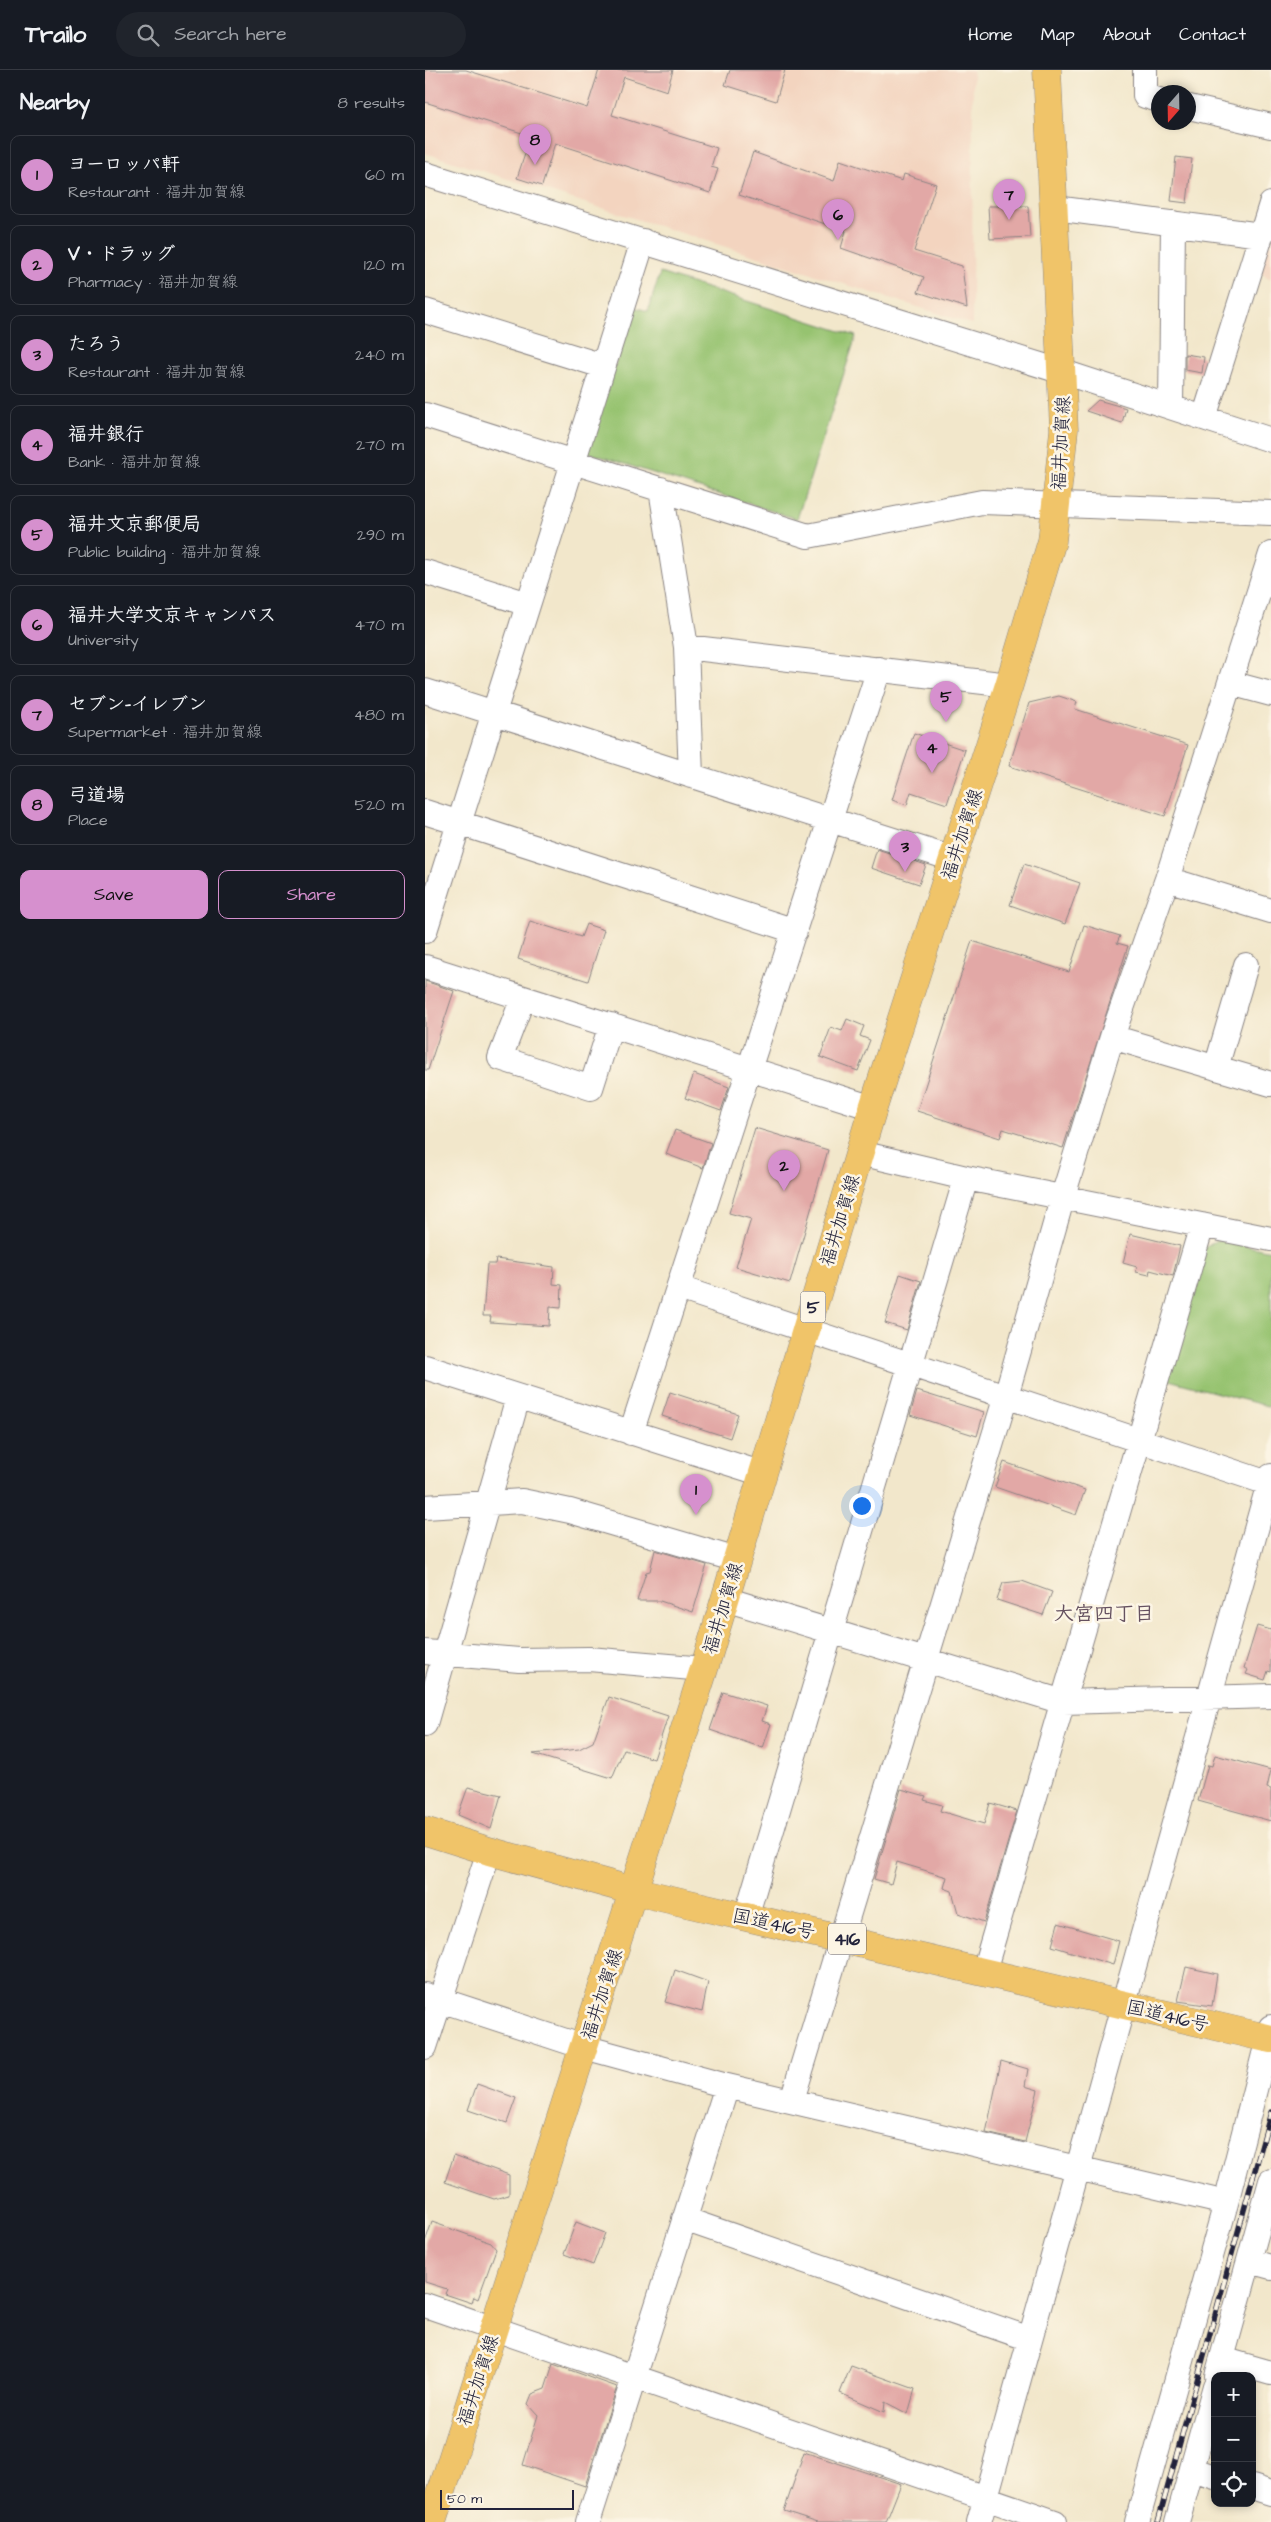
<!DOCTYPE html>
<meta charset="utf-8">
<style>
:root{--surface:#171b24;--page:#20242c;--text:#f1f3f6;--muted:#9ea1a6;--line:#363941;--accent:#d690ce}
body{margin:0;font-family:"Architects Daughter","Klee One",sans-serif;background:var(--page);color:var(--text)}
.controls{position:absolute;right:15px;bottom:15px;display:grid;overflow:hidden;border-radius:10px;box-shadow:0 2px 8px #0003}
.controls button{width:45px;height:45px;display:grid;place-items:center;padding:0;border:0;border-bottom:1px solid var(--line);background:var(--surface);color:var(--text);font:25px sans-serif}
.compass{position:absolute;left:726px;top:15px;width:45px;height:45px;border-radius:50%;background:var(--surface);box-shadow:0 2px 8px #0003;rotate:200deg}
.scale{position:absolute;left:15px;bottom:12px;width:134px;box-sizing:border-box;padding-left:5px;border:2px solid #22223b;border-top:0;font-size:14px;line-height:18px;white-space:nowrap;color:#22223b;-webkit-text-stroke:4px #fcf5e5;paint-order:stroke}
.you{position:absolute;left:436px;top:1435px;width:18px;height:18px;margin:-12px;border:4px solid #fff;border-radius:50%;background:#1a73e8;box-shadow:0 0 0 8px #1a73e833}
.badge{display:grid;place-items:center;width:32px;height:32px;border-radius:50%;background:var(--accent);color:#111;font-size:16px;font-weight:700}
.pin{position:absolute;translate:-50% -41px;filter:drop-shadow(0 1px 2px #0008)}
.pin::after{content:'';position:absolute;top:26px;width:18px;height:15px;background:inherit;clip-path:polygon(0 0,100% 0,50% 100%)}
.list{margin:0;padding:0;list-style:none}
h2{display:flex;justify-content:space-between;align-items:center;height:65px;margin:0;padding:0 20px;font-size:21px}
h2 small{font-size:16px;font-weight:400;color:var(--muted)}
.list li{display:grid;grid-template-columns:32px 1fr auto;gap:15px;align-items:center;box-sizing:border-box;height:80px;margin:0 10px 10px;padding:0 10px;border:1px solid var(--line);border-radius:10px}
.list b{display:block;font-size:19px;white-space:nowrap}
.list p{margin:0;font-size:16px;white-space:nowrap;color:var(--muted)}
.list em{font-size:16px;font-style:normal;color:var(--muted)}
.actions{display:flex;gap:10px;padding:15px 20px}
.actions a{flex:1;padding:11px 0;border:1px solid var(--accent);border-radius:10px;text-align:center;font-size:18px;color:var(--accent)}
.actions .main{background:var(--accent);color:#111}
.icon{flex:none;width:28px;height:28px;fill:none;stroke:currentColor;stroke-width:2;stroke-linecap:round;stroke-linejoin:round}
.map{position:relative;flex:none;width:846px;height:2452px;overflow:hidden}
header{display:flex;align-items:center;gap:30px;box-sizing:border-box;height:70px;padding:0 25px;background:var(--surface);border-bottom:1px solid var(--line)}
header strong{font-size:24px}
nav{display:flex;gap:28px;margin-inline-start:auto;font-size:18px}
.search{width:350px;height:45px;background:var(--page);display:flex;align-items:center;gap:12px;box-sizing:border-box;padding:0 18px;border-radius:28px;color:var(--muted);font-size:19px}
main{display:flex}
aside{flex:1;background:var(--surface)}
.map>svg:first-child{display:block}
</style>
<header>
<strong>Trailo</strong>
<div class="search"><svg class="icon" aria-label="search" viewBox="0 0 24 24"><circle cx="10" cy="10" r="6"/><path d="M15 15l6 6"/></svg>Search here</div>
<nav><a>Home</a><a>Map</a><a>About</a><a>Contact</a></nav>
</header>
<main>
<aside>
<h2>Nearby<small>8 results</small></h2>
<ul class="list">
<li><span class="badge">1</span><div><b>ヨーロッパ軒</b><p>Restaurant · 福井加賀線</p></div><em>60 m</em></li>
<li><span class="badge">2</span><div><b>V・ドラッグ</b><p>Pharmacy · 福井加賀線</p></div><em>120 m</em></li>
<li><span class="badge">3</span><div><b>たろう</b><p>Restaurant · 福井加賀線</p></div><em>240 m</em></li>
<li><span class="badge">4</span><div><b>福井銀行</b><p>Bank · 福井加賀線</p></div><em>270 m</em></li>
<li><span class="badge">5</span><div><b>福井文京郵便局</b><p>Public building · 福井加賀線</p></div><em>290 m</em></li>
<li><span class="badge">6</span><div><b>福井大学文京キャンパス</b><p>University</p></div><em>470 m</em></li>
<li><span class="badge">7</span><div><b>セブン-イレブン</b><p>Supermarket · 福井加賀線</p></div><em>480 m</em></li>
<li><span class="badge">8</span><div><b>弓道場</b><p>Place</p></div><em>520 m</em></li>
</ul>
<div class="actions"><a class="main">Save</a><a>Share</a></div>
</aside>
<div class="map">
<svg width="846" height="2452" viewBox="0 0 846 2452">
<rect width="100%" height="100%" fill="#fcf5e5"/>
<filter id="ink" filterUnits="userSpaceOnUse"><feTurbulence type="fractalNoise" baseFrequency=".02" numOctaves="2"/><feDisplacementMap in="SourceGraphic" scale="10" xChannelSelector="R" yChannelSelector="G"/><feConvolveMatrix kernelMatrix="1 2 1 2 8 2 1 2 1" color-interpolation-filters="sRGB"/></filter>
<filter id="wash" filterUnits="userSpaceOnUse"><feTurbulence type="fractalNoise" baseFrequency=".0096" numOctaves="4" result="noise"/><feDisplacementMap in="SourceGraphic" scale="20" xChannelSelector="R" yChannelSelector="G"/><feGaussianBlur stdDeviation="1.12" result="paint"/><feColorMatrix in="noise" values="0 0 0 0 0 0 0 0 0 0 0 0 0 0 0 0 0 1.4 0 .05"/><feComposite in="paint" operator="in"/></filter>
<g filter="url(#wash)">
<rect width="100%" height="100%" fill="#f2e7cb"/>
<!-- built -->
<path fill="#f3d4bf" d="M0,0H548L547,254L0,83Z
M846,149V209L830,200Z"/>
<!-- green -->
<path fill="#96c370" stroke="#5c7256" d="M235,203L431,266L372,449L162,382L209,237L223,241Z
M792,1170L846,1181V1337L740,1309L777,1180Z"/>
<g id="blocks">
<!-- building -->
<path fill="#e2a8a6" d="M0,0H41L162,38L174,0H248L242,21L199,7L187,45L292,78L286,97L293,99L285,123L130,73L117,116L92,108L106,66L0,32Z
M305,0H360L351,31L300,15Z
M328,82L409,111L415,90L477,111L479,104L511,114L489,181L537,196L542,238L493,222L499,207L416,178L421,161L314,125Z
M751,87L767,89L762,133L746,131Z
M563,136H603L605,167L565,169Z
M760,284L779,287L777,303L760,300Z
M673,330L701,338L697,353L661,341Z
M634,626L652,632L650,639L763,675L740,746L584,696L604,633Z
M489,663L540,680L522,734L486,722L482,735L467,730Z
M452,779L501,795L494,814L446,798Z
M599,794L655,813L640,854L585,835Z
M105,851L156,867L161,854L179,860L163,911L93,889Z
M659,855L695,866L692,873L703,876L638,1078L578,1059L575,1068L492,1041L547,871L644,902Z
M0,911L29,921L3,1000H0Z
M422,949L439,956L435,966L445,970L433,1001L395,987L406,957L417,961Z
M269,1004L304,1017L296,1041L260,1028Z
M330,1058L403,1080L365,1213L311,1197L326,1149L304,1143Z
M250,1060L286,1073L278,1098L241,1084Z
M705,1164L755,1176L748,1206L725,1200L724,1205L711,1202L712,1197L698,1193Z
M71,1189L129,1197L128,1214L137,1215L136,1238L125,1237L124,1256L65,1252L66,1246H58L62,1194H70Z
M475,1204L496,1211L482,1260L460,1253Z
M492,1321L559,1342L552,1366L485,1345Z
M245,1322L313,1344L305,1368L237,1346Z
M579,1392L660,1420L651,1445L570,1417Z
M230,1480L282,1495L268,1542L235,1531H212L221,1502L225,1501Z
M597,1511L627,1522L618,1545L572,1530L578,1513Z
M832,1556L846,1560V1602L843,1601L840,1610L821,1604L823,1600L819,1598Z
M298,1622L342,1636L337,1651L346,1654L338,1678L285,1660Z
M184,1627L243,1646L229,1689L199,1679L187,1708L108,1684L154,1679L168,1672Z
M790,1685L846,1700L842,1718L846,1719V1751L773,1731L783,1695L787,1696Z
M43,1717L76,1725L66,1759L33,1745Z
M476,1719L501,1726L499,1730L517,1735L515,1741L559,1754L565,1733L592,1741L559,1852L533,1843L527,1821L519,1818L522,1807L472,1792L466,1814L449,1809Z
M633,1853L694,1871L688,1895L627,1876Z
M761,1897L792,1904L787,1936L753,1931Z
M250,1900L283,1912L277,1942L240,1932Z
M576,1991L603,1999L600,2016L613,2020L600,2072L561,2063Z
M52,2014L91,2028L82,2053L43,2040Z
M29,2085L84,2105V2125L69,2129L20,2112Z
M7,2152L66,2173L71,2179L53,2229L49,2227L47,2233L20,2224L22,2219L0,2212V2172Z
M151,2152L180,2163L168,2195L139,2184Z
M128,2294L192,2317L160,2416L98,2395L113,2345L103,2334L107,2324L120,2319Z
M426,2296L490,2319L483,2344L460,2332L459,2342L415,2323Z
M379,2382L476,2414L461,2452H393L359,2441Z"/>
</g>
</g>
<g filter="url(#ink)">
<use href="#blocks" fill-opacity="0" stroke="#8a8483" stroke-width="1"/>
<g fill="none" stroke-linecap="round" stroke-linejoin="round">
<!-- minor casing -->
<g stroke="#8a8483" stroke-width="26">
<path id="minor" d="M720,0V26L734,30
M764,37L846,56
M0,104L638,302L846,370
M630,138L836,165
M0,241L178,296
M746,337L748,153
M0,345L383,466L557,432L846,443
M779,348L846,134
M236,419L261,577L266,706
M0,502L103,534
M261,577L584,615
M805,613L846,624
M0,621L528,789
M0,742L370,861
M742,809L846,841
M0,861L218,171
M0,897L448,1038
M98,928L75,988L166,1018L186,955
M687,967L846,1014
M791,998L821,895
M435,1083L541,1108L846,1169
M254,1218L846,1414
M0,1297L338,1404
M206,1363L454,599
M0,1437L97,1431L145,1441L312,1490
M300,1529L638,1632L846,1626
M0,1582L94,1590L164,1589L279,1599
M0,1654L93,1327
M321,1847L541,1108
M559,1901L777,1155
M0,1925L159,1977L302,2016L801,2133
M0,1977L64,1781
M367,2030L581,1326L638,1126L687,967L742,809L846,484
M259,2149L605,2269
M824,2191L846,2197
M0,2235L630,2452
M797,2289L846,2303
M792,2306L846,2111
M767,2400L790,2407
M827,2417L846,2423
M163,2452L302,2016
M554,2452L846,1406
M712,2452L801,2133L846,1957
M752,2452L790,2316"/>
</g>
<!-- major casing -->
<g stroke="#8a8483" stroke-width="29">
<path id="major" d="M7,2452L279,1599L448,1038L584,615L627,471L639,360L622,0"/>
</g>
<!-- highway casing -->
<g stroke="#8a8483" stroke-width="29">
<path id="highway" d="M0,1761L64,1781L209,1821L846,1969"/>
</g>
<!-- minor -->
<use href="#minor" stroke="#fff" stroke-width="24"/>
<!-- major -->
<use href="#major" stroke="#f0c469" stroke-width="28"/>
<!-- highway -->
<use href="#highway" stroke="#f0c469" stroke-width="28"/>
<!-- rail casing -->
<g stroke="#22223b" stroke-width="5.5">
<path id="rail" d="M733,2452L846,2042"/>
</g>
<!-- rail -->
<use href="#rail" stroke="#fcf5e5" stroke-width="4" stroke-dasharray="11" stroke-linecap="butt"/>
</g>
</g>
<g text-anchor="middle" stroke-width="5" stroke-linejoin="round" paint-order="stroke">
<!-- shield labels -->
<g fill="#fcf5e5" stroke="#63616e" stroke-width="1">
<rect x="375.5" y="1221.5" width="25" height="31" rx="4"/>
<rect x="403" y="1853.5" width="38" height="31" rx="4"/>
</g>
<g font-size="18" font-weight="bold" fill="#22223b">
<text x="388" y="1243">5</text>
<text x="422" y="1875">416</text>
</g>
<!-- street labels -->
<g font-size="19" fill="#22223b" stroke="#fcf5e5">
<text transform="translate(635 373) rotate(-87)" y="7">福井加賀線</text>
<text transform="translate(536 764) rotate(-72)" y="7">福井加賀線</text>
<text transform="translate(414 1150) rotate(-73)" y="7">福井加賀線</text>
<text transform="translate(297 1538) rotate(-73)" y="7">福井加賀線</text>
<text transform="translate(349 1853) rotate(12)" y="7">国道416号</text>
<text transform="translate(176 1924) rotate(-72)" y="7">福井加賀線</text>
<text transform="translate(743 1945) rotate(13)" y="7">国道416号</text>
<text transform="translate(52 2310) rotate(-72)" y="7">福井加賀線</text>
</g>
<!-- neighbourhood labels -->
<g font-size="20" font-weight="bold" fill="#655160" stroke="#fcf5e5">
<text x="679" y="1550">大宮四丁目</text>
</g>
</g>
</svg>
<div class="controls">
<button>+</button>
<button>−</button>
<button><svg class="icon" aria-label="locate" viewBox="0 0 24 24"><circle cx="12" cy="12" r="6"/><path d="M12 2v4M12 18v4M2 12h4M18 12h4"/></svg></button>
</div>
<svg class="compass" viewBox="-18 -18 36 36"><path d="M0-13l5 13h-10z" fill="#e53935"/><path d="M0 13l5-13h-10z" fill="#9ea1a6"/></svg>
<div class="scale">50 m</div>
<div class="you"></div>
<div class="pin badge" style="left:271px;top:1445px">1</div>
<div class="pin badge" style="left:359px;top:1121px">2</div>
<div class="pin badge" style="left:480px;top:802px">3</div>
<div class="pin badge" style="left:507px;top:703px">4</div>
<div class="pin badge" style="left:521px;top:652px">5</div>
<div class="pin badge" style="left:413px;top:170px">6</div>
<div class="pin badge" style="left:584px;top:150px">7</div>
<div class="pin badge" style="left:110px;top:95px">8</div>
</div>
</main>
